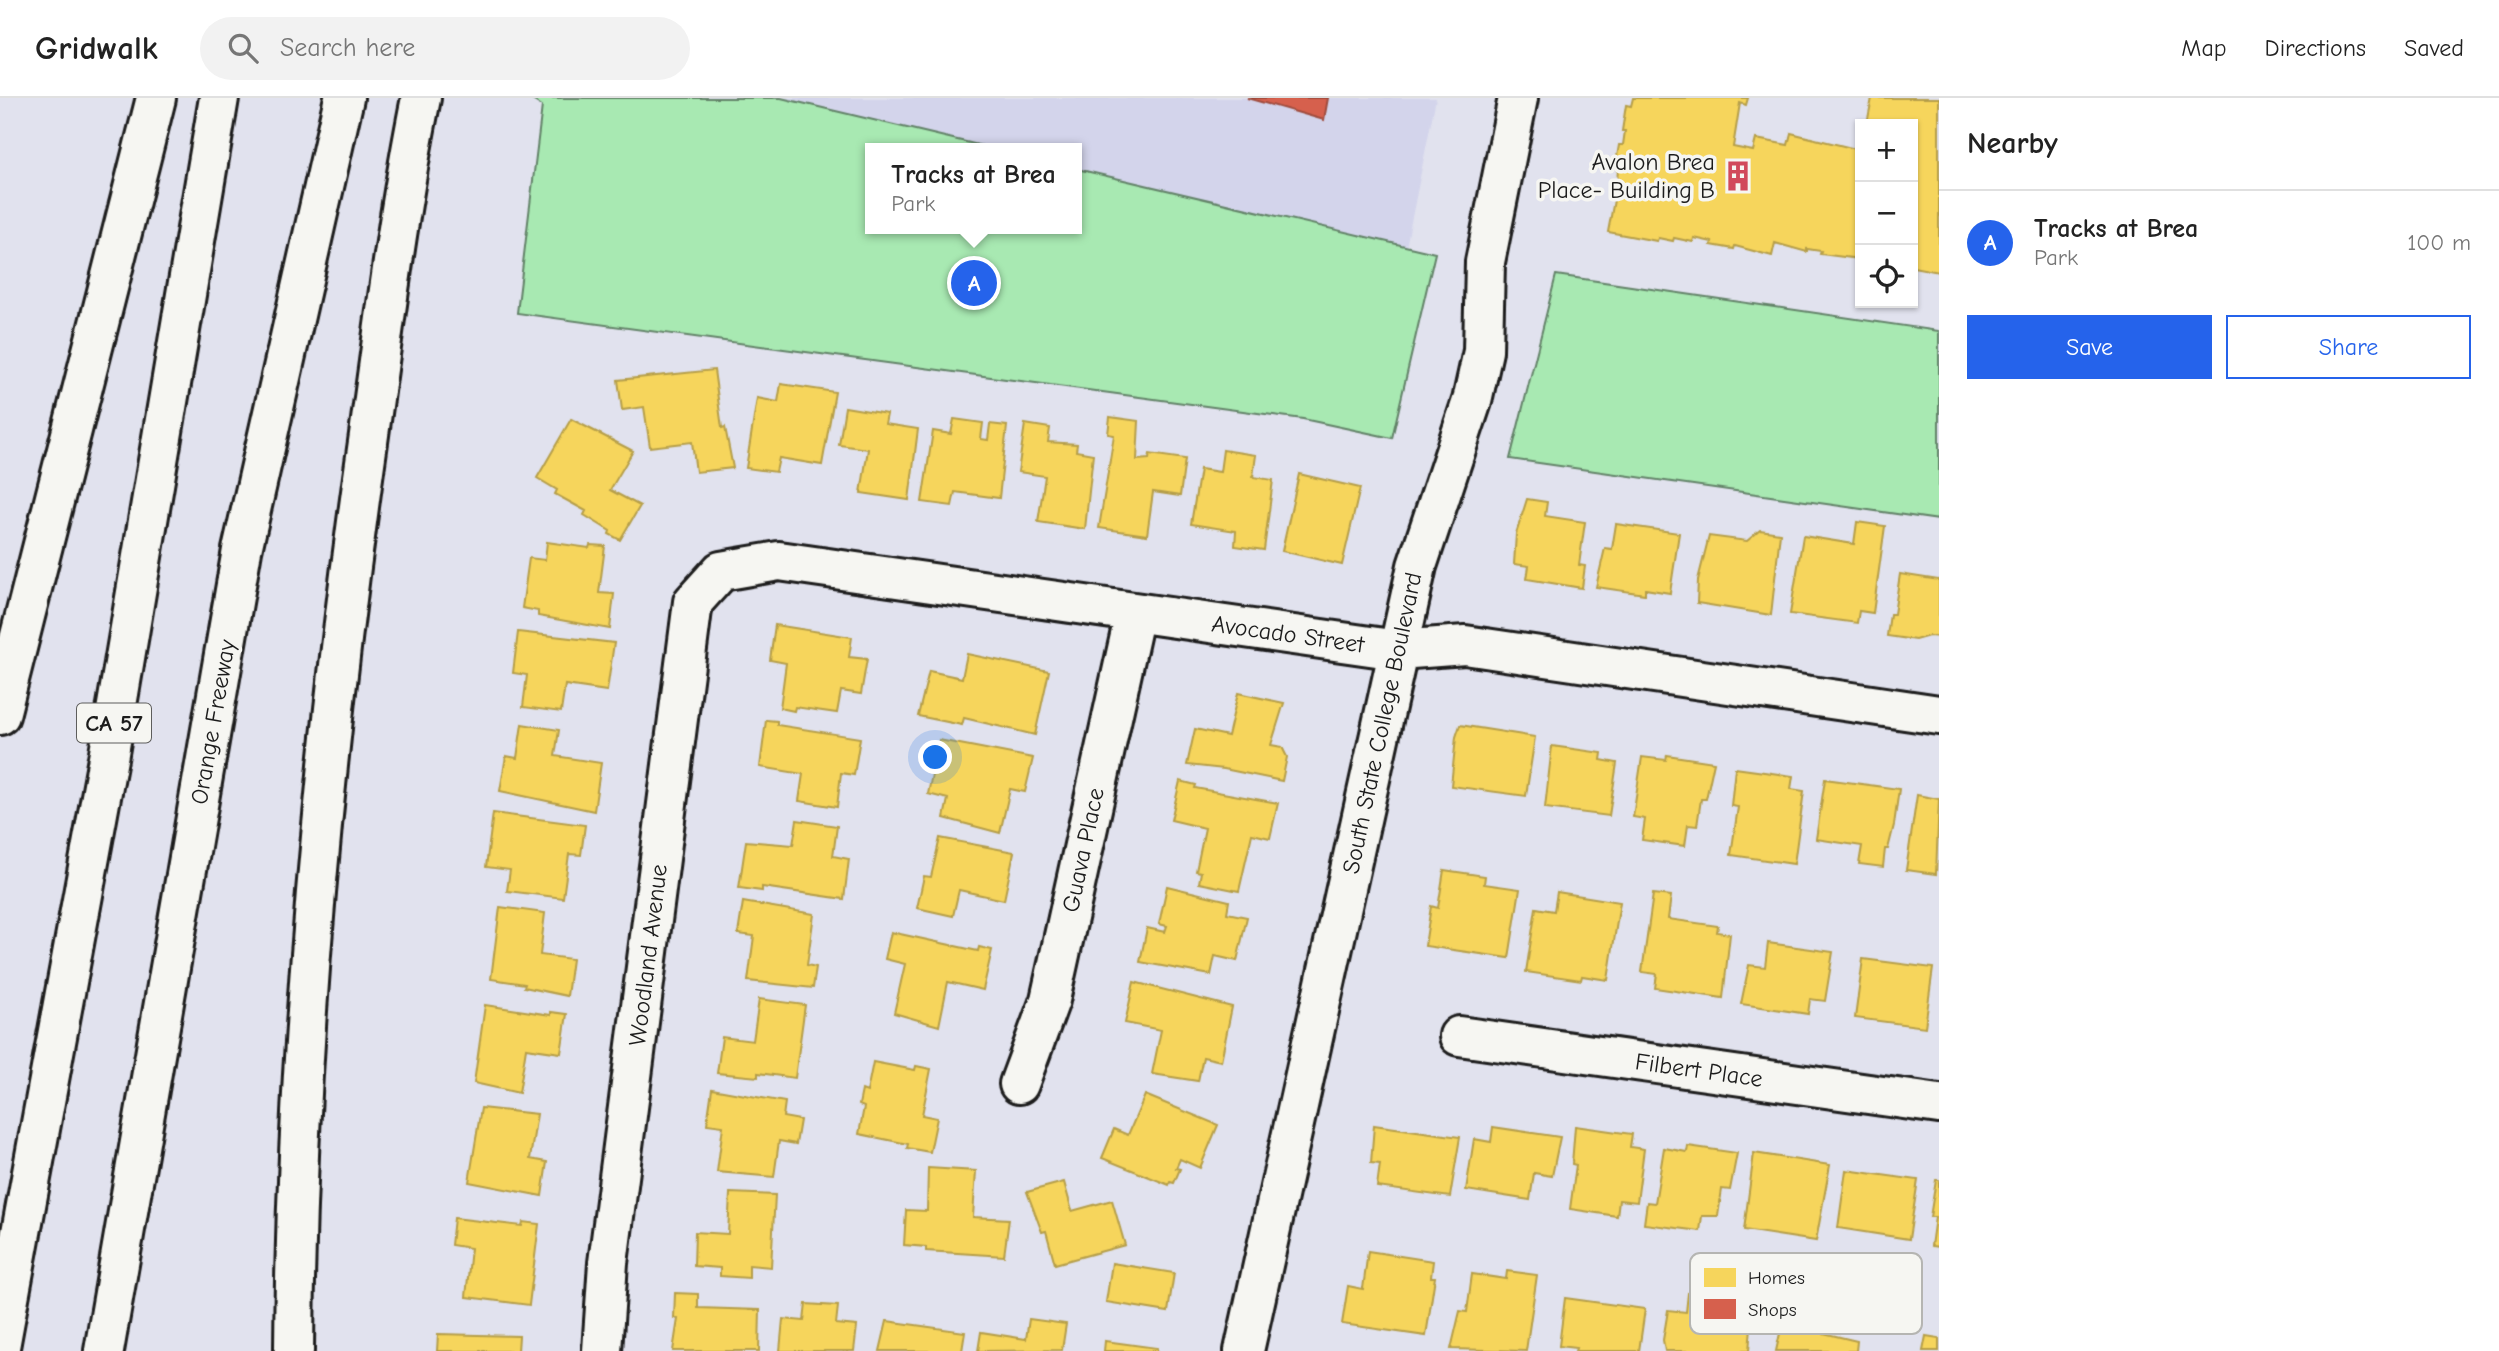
<!DOCTYPE html>
<meta charset="utf-8">
<style>
:root{--surface:#fff;--page:#f2f2f2;--text:#222;--muted:#767676;--line:#e0e0e0;--accent:#2563eb}
body{margin:0;font-family:"Comic Neue",sans-serif;background:var(--page);color:var(--text)}
.controls{position:absolute;right:21px;top:21px;display:grid;overflow:hidden;border-radius:0px;box-shadow:0 2px 5px #0004}
.controls button{width:63px;height:63px;display:grid;place-items:center;padding:0;border:0;border-bottom:2px solid var(--line);background:var(--surface);color:var(--text);font:35px sans-serif}
.you{position:absolute;left:936px;top:660px;width:24px;height:24px;margin:-18px;border:5px solid #fff;border-radius:50%;background:#1a73e8;box-shadow:0 0 0 10px #1a73e833}
.badge{display:grid;place-items:center;width:46px;height:46px;border-radius:50%;background:var(--accent);color:#fff;font-size:23px;font-weight:700}
.pin{position:absolute;translate:-50% -50%;border:4px solid #fff;box-shadow:0 2px 7px #0006}
.popup{position:absolute;left:865px;top:45px;width:217px;height:91px;box-sizing:border-box;display:grid;place-content:center;border-radius:0px;background:var(--surface);filter:drop-shadow(0 2px 5px #0005);font-size:23px;white-space:nowrap;color:var(--muted)}
.popup b{font-size:26px;color:var(--text)}
.popup::after{content:'';position:absolute;left:50%;top:100%;margin-left:-14px;border:14px solid transparent;border-top-color:var(--surface)}
.list{margin:0;padding:0;list-style:none}
h2{display:flex;justify-content:space-between;align-items:center;height:91px;margin:0;padding:0 28px;font-size:30px}
h2 small{font-size:23px;font-weight:400;color:var(--muted)}
.list li{display:grid;grid-template-columns:46px 1fr auto;gap:21px;align-items:center;box-sizing:border-box;height:105px;padding:0 28px;border-top:2px solid var(--line)}
.list b{display:block;font-size:26px;white-space:nowrap}
.list p{margin:0;font-size:23px;white-space:nowrap;color:var(--muted)}
.list em{font-size:23px;font-style:normal;color:var(--muted)}
.actions{display:flex;gap:14px;padding:21px 28px}
.actions a{flex:1;padding:16px 0;border:2px solid var(--accent);border-radius:0px;text-align:center;font-size:24px;color:var(--accent)}
.actions .main{background:var(--accent);color:#fff}
.icon{flex:none;width:38px;height:38px;fill:none;stroke:currentColor;stroke-width:2;stroke-linecap:round;stroke-linejoin:round}
.map{position:relative;flex:none;width:1939px;height:1253px;overflow:hidden}
header{display:flex;align-items:center;gap:42px;box-sizing:border-box;height:98px;padding:0 35px;background:var(--surface);border-bottom:2px solid var(--line)}
header strong{font-size:33px}
nav{display:flex;gap:38px;margin-inline-start:auto;font-size:24px}
.search{width:490px;height:63px;background:var(--page);display:flex;align-items:center;gap:18px;box-sizing:border-box;padding:0 24px;border-radius:38px;color:var(--muted);font-size:26px}
main{display:flex}
aside{flex:1;background:var(--surface)}
.map>svg:first-child{display:block}
</style>
<header>
<strong>Gridwalk</strong>
<div class="search"><svg class="icon" aria-label="search" viewBox="0 0 24 24"><circle cx="10" cy="10" r="6"/><path d="M15 15l6 6"/></svg>Search here</div>
<nav><a>Map</a><a>Directions</a><a>Saved</a></nav>
</header>
<main>
<div class="map">
<svg width="1939" height="1253" viewBox="0 0 1939 1253">
<rect width="100%" height="100%" fill="#e1e2ee"/>
<filter id="ink" filterUnits="userSpaceOnUse"><feTurbulence type="fractalNoise" baseFrequency=".0143" numOctaves="2"/><feDisplacementMap in="SourceGraphic" scale="14" xChannelSelector="R" yChannelSelector="G"/><feConvolveMatrix kernelMatrix="1 2 1 2 8 2 1 2 1" color-interpolation-filters="sRGB"/></filter>
<g filter="url(#ink)">
<!-- built -->
<path fill="#d3d4eb" d="M781,0H1436L1406,149L1077,71V50H991Z"/>
<!-- green -->
<path fill="#a8e9b2" stroke="#628267" stroke-width="2" d="M529,0H781L991,50H871V131H1077V71L1435,155L1392,340L1303,321L517,215L542,8Z
M1556,177L1939,233V422L1510,361Z"/>
<!-- homes -->
<path fill="#f6d55c" stroke="#b59e49" stroke-width="2" d="M1633,0H1748L1746,7L1740,5L1733,49L1753,53L1756,41L1788,47L1791,35L1860,52V161L1820,156L1821,153L1807,151V154L1775,145L1772,158L1735,148L1734,151L1711,147L1712,144L1694,140L1693,144L1674,140L1673,143L1658,140L1657,143L1608,134L1617,86L1618,70H1615L1619,47H1623L1625,33H1622L1626,7L1631,8Z
M1872,0H1939V174L1913,169V26H1867Z
M714,272L722,330L725,329L733,370L696,374L692,344L650,349L644,309L622,312L618,282Z
M781,286L835,294L822,367L779,360L776,374L746,370L757,300L778,304Z
M845,309L887,316L885,326L918,331L909,402L861,395L868,351L839,347Z
M1110,319L1139,323L1137,362L1149,361L1150,356L1185,361L1180,398L1153,394L1147,437L1099,430L1114,337L1108,336Z
M571,321L633,353L610,392L640,408L620,442L609,436L610,433L584,417L586,413L555,396L557,392L537,380Z
M954,321L983,325L981,341L988,342L990,326L1007,328L999,400L955,394L952,408L922,404L933,333L951,336Z
M1025,326L1050,330L1048,344L1077,346L1076,353L1093,356L1085,431L1038,424L1045,378L1018,374Z
M1223,352L1256,357L1253,379L1273,382L1264,452L1235,448L1236,433L1191,426L1200,371L1220,374Z
M1299,376L1360,390L1342,467L1282,453Z
M1527,401L1547,404L1545,418L1585,424L1579,467L1585,468L1582,490L1527,481L1529,468L1514,466L1516,436Z
M1857,424L1885,428L1873,515L1859,513L1857,525L1790,516L1803,438L1854,446Z
M1616,426L1679,435L1670,495L1645,491V496L1596,489L1605,450L1612,451Z
M1760,432L1780,435L1771,517L1697,505L1698,482L1709,438L1747,443Z
M547,444L589,450L590,447L605,448L599,495L614,496L610,531L538,518V513L522,510L529,460L545,462Z
M1900,476L1939,482V539L1929,538L1915,542L1887,538L1890,516H1894Z
M775,527L852,539L849,559L867,561L861,596L841,593L837,615L795,609L794,613L780,610L786,565L770,562Z
M518,534L614,545L607,593L565,587L561,614L523,609L527,577L513,575Z
M967,556L1049,573L1035,637L964,620L962,627L918,618L929,573L962,580Z
M1238,595L1284,605L1271,647L1282,649L1287,659L1282,683L1224,671L1187,667L1195,631L1228,638Z
M766,622L777,623V627L860,640L854,677L841,675L837,709L799,703L803,676L760,669Z
M522,626L559,632L555,658L601,665L594,713L500,693L506,658L517,660Z
M1460,627L1535,639L1526,698L1451,688L1456,639Z
M939,642L1033,660L1025,694L1010,691L1000,735L944,720L948,701L928,696Z
M1552,648L1602,655L1601,662L1617,665L1609,718L1545,710Z
M1667,657L1714,664L1706,701H1701L1697,728L1688,727L1685,748L1642,742L1645,721L1633,719L1642,659L1666,662Z
M1735,670L1793,678L1791,691L1804,693L1794,766L1731,757L1738,709L1731,708Z
M1825,681L1899,691L1894,727L1888,751H1885L1883,769L1859,766L1862,748L1816,741Z
M1180,683L1196,687L1195,690L1278,705L1270,740L1252,736L1239,793L1199,785L1201,774L1196,773L1205,730L1171,722Z
M1917,697L1939,701L1936,776L1906,772Z
M493,715L585,727L581,757L569,756L563,800L507,793L510,772L486,769Z
M797,722L837,728L833,758L849,761L844,801L762,789V793L739,790L746,743L793,747Z
M940,740L1014,754L1004,802L959,792L953,818L917,810L924,778L931,779Z
M1444,772L1485,778L1484,786L1520,791L1509,860L1425,848L1431,808L1438,810Z
M1167,788L1229,803L1227,815L1247,819L1237,863L1215,858L1211,877L1140,864L1147,830L1165,834L1167,828L1159,826Z
M1557,794L1620,804L1608,882L1582,878L1581,882L1526,874L1536,810L1554,813Z
M1653,796L1671,798L1668,821L1718,828L1717,834L1730,836L1723,900L1655,890L1657,876L1642,874Z
M743,804L814,816L807,867L816,869L813,890L748,883L754,838L738,836Z
M500,809L545,815L540,857L572,861L567,898L524,889L525,886L491,881Z
M891,834L978,853L979,849L992,852L983,892L948,884L939,928L894,915L905,866L885,861Z
M1768,845L1833,854L1825,903L1810,901L1808,916L1741,906L1749,867L1765,869Z
M1863,861L1933,870L1925,929L1855,920Z
M1134,884L1232,909L1221,963L1203,959L1198,983L1152,976L1161,932L1125,925Z
M759,901L805,907L795,980L758,975V979L717,975L722,939L753,943Z
M485,907L551,917V914L567,916L561,955L526,950L519,995L474,985Z
M873,964L915,972L916,968L931,971L922,1017L937,1020L930,1054L907,1050L908,1046L859,1036L864,1009L859,1007L862,992L867,994Z
M712,991L785,1004L783,1019L800,1022L796,1046L779,1043L774,1079L717,1074L723,1028L707,1026Z
M1145,997L1218,1027L1200,1070L1180,1061L1176,1070L1180,1071L1174,1085L1170,1084L1169,1087L1102,1060L1114,1031L1128,1037Z
M481,1010L537,1016L530,1061L547,1064L542,1098L469,1084Z
M1374,1027L1460,1039L1450,1099L1377,1089L1380,1066L1371,1065Z
M1575,1028L1632,1036L1630,1049L1644,1051L1637,1104L1619,1102L1617,1118L1570,1111L1576,1067L1572,1066Z
M1493,1029L1560,1039L1552,1078L1534,1075L1530,1102L1466,1092L1474,1041L1491,1044Z
M1688,1048L1737,1055L1730,1092L1722,1091L1718,1118H1702L1700,1133L1644,1126L1647,1104L1655,1105L1664,1050L1687,1054Z
M1754,1055L1830,1067L1816,1143L1744,1132Z
M928,1070L976,1073L973,1119L1009,1121L1004,1158L926,1153V1149L904,1147L906,1112L927,1113Z
M1846,1072L1918,1082L1909,1141L1838,1130Z
M1936,1082H1939V1149L1931,1148L1935,1119H1930Z
M1064,1084L1072,1113L1112,1102L1125,1147L1055,1166L1046,1133L1042,1134L1027,1094Z
M730,1095L775,1097L771,1169L749,1167V1180L720,1178V1170L694,1168L695,1134L728,1136Z
M454,1120L522,1128L523,1124L539,1126L529,1207L466,1199L471,1150L451,1147Z
M1368,1153L1433,1163L1431,1179H1435L1426,1238L1342,1226L1348,1188L1363,1191Z
M1112,1165L1174,1175L1168,1214L1106,1204Z
M1507,1173L1537,1177L1526,1253L1451,1251L1460,1213L1467,1214L1472,1176L1506,1181Z
M675,1195L698,1196V1210L760,1212L759,1253H673L678,1221L674,1220Z
M1688,1195L1723,1200L1719,1223L1734,1226L1737,1202L1753,1205L1749,1253H1665L1663,1242L1668,1212L1686,1214Z
M1565,1200L1645,1211L1639,1253H1575L1576,1250L1559,1248Z
M806,1206L838,1208L836,1226L857,1228L854,1253H780L783,1221L804,1223Z
M1785,1213L1821,1219L1819,1234L1857,1243L1856,1253H1776Z
M1029,1221L1066,1226L1062,1252L978,1253L981,1234L1026,1241Z
M887,1223L965,1234L962,1253H880Z
M438,1236L519,1238L518,1253H437Z
M1926,1238L1939,1240V1253H1923Z
M1105,1243L1157,1250V1253H1104Z"/>
<!-- shops -->
<path fill="#d6604d" stroke="#9e4c3e" stroke-width="2" d="M1247,0H1328L1324,22Z"/>
<g fill="none" stroke-linecap="round" stroke-linejoin="round">
<!-- street casing -->
<g stroke="#1c1c1c" stroke-width="44">
<path id="street" d="M1459,938L1939,1006
M1019,986L1050,902L1135,515
M602,1253L608,1165L693,504L721,473L779,463L1398,552L1465,547L1939,617"/>
</g>
<!-- secondary casing -->
<g stroke="#1c1c1c" stroke-width="44">
<path id="secondary" d="M1244,1253L1417,468L1472,303L1483,253L1485,164L1518,0"/>
</g>
<!-- highway casing -->
<g stroke="#1c1c1c" stroke-width="44">
<path id="highway" d="M0,617L156,0
M0,1249L109,655L219,0
M104,1253L242,452L344,0
M294,1253C296,950 325,644 368,344C384,229 398,114 421,0"/>
</g>
<!-- street -->
<use href="#street" stroke="#f6f6f2" stroke-width="38"/>
<!-- secondary -->
<use href="#secondary" stroke="#f6f6f2" stroke-width="38"/>
<!-- highway -->
<use href="#highway" stroke="#f6f6f2" stroke-width="38"/>
</g>
</g>
<!-- icons -->
<defs>
<g id="building-bare" transform="scale(2.415)"><path d="M-4-6H4V6H1V3H-1V6H-4ZM-2.5-4.3h1.7v1.8h-1.7ZM.8-4.3h1.7v1.8H.8ZM-2.5-1h1.7V.8h-1.7ZM.8-1h1.7V.8H.8Z" fill="#d1495b" stroke="#f6f6f2" stroke-width="2.5" paint-order="stroke"/></g>
</defs>
<g fill-rule="evenodd">
<use href="#building-bare" x="1738" y="78"/>
</g>
<g text-anchor="middle" stroke-width="7" stroke-linejoin="round" paint-order="stroke">
<!-- shield labels -->
<rect fill="#f6f6f2" stroke="#5d5d5c" stroke-width="2" x="77" y="605.5" width="74" height="39" rx="5"/>
<g font-size="23" font-weight="bold" fill="#1c1c1c">
<text x="114" y="633">CA 57</text>
</g>
<!-- poi labels -->
<g font-size="24" fill="#1c1c1c" stroke="#f6f6f2" text-anchor="end">
<text x="1715" y="72">Avalon Brea<tspan x="1715" dy="28">Place- Building B</tspan></text>
</g>
<!-- street labels -->
<g font-size="24" fill="#1c1c1c" stroke="#f6f6f2">
<text transform="translate(1288 536) rotate(8)" y="8">Avocado Street</text>
<text transform="translate(213 624) rotate(-80)" y="8">Orange Freeway</text>
<text transform="translate(1382 625) rotate(-78)" y="8">South State College Boulevard</text>
<text transform="translate(1083 752) rotate(-78)" y="8">Guava Place</text>
<text transform="translate(648 857) rotate(-83)" y="8">Woodland Avenue</text>
<text transform="translate(1699 972) rotate(8)" y="8">Filbert Place</text>
</g>
</g>
<!-- legend -->
<rect x="1690" y="1155" width="232" height="81" rx="10" fill="#f6f6f2" stroke="#b5b5b2" stroke-width="2"/>
<rect x="1704" y="1170" width="32" height="19" fill="#f6d55c"/>
<rect x="1704" y="1201" width="32" height="20" fill="#d6604d"/>
<g font-size="19" fill="#1c1c1c">
<text x="1748" y="1186">Homes</text>
<text x="1748" y="1218">Shops</text>
</g>
</svg>
<div class="controls">
<button>+</button>
<button>−</button>
<button><svg class="icon" aria-label="locate" viewBox="0 0 24 24"><circle cx="12" cy="12" r="6"/><path d="M12 2v4M12 18v4M2 12h4M18 12h4"/></svg></button>
</div>
<div class="you"></div>
<div class="pin badge" style="left:974px;top:185px">A</div>
<div class="popup"><b>Tracks at Brea</b>Park</div>
</div>
<aside>
<h2>Nearby<small></small></h2>
<ul class="list">
<li><span class="badge">A</span><div><b>Tracks at Brea</b><p>Park</p></div><em>100 m</em></li>
</ul>
<div class="actions"><a class="main">Save</a><a>Share</a></div>
</aside>
</main>
